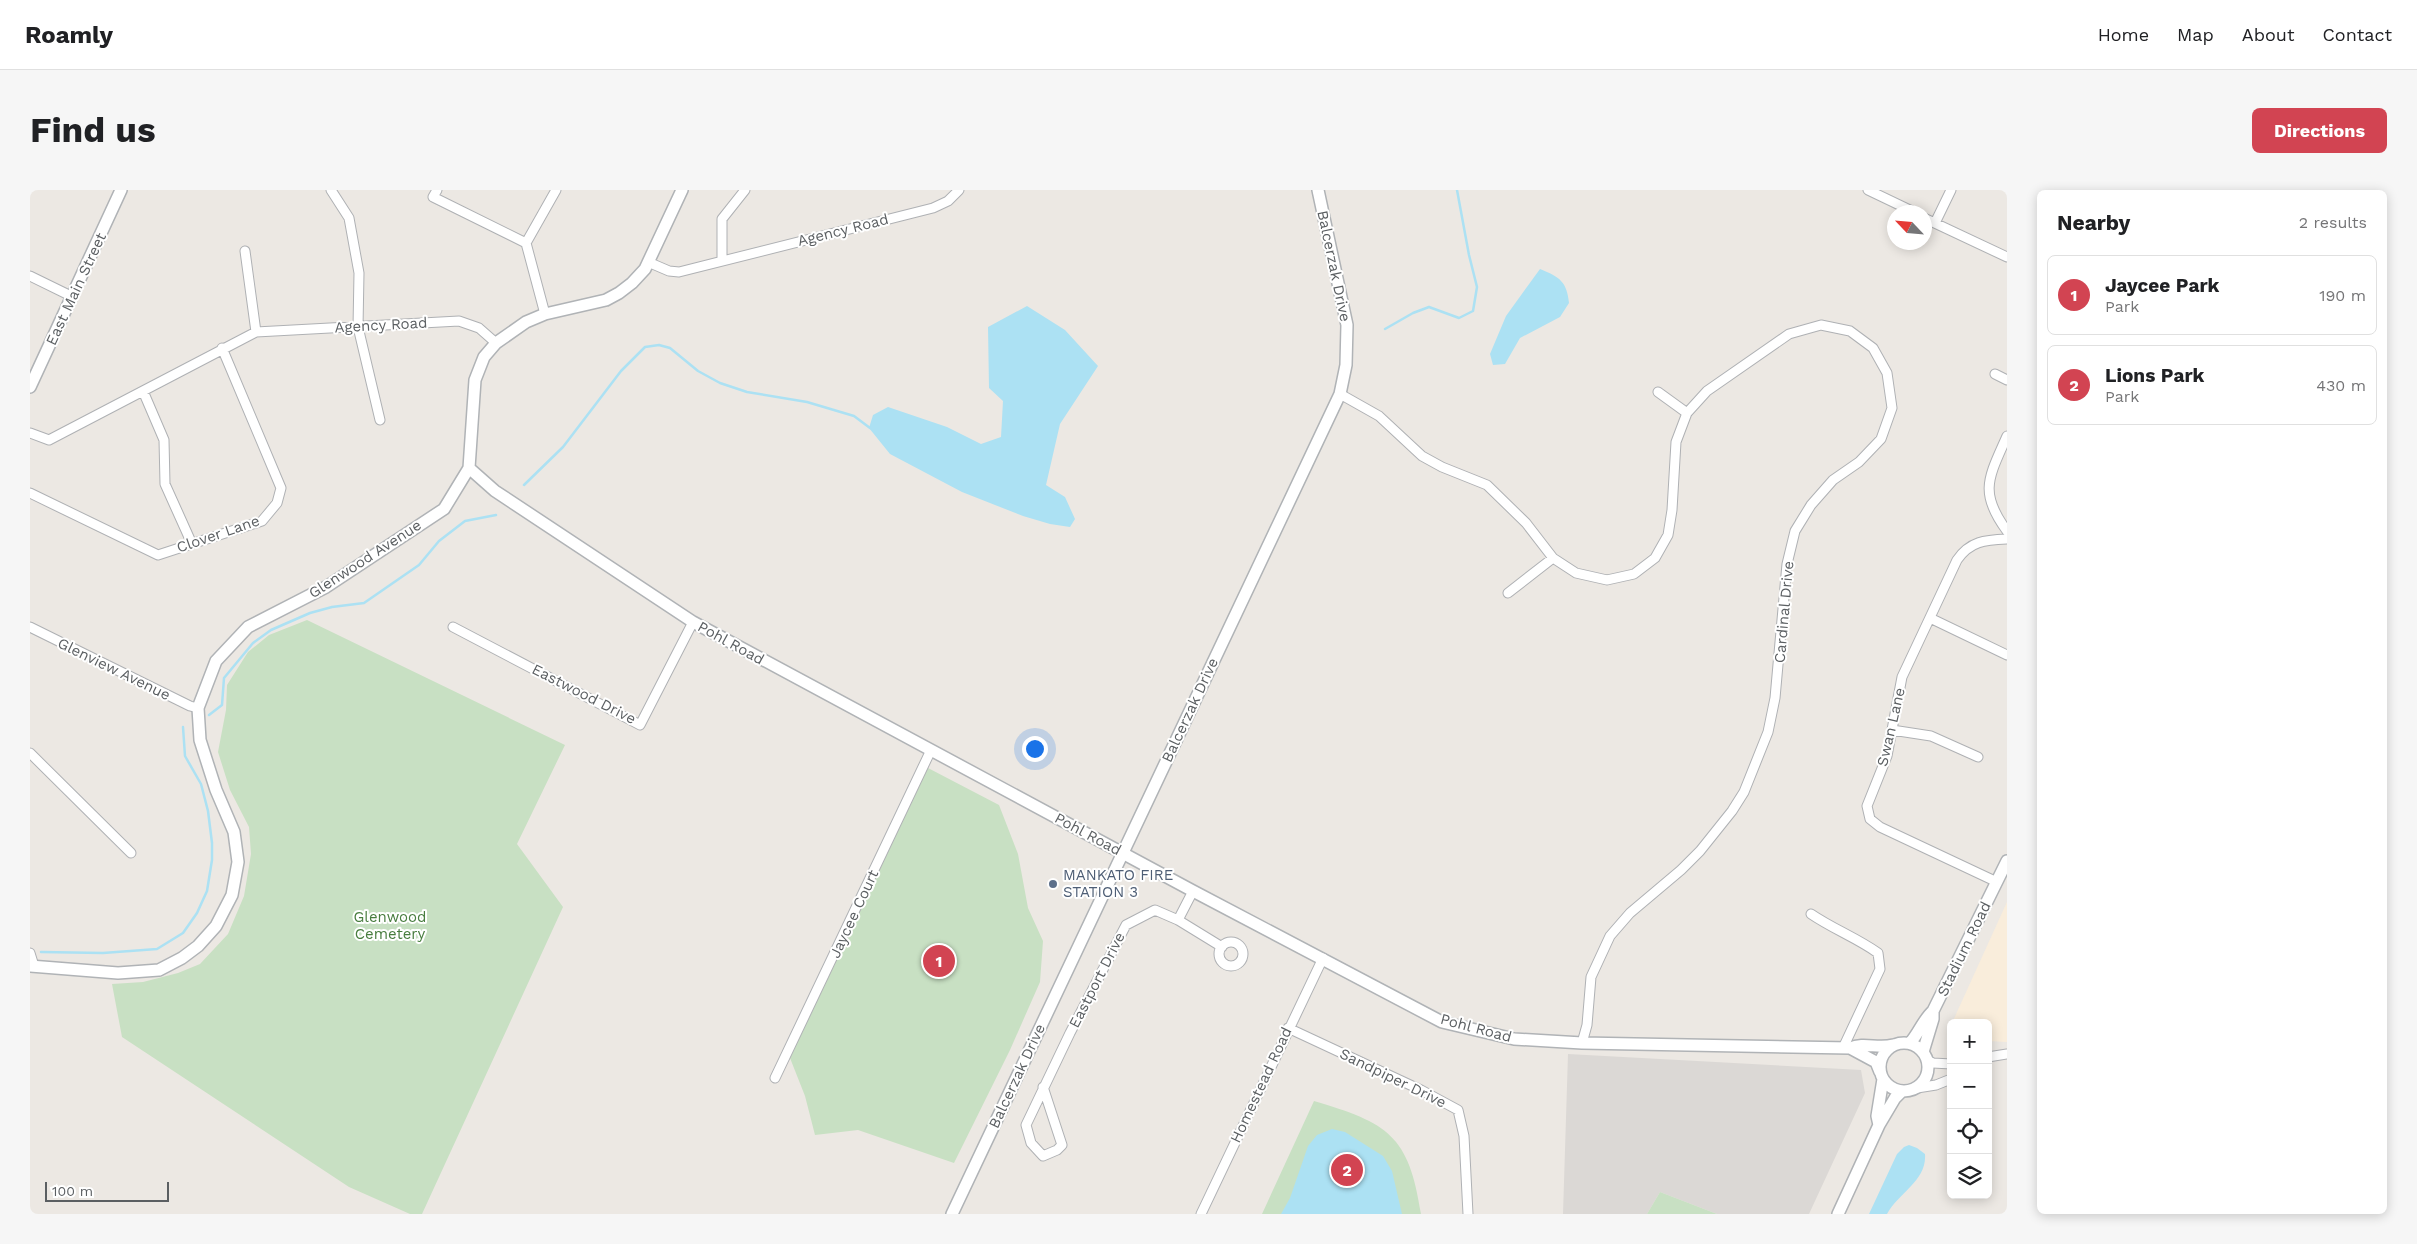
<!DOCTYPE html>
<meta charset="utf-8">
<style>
:root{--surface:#fff;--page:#f6f6f6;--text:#202124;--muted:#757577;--line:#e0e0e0;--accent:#d24452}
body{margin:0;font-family:"Work Sans",sans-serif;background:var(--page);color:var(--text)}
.controls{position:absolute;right:15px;bottom:15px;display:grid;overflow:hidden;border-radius:8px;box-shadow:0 2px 12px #0003}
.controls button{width:45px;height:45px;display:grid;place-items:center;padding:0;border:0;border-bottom:1px solid var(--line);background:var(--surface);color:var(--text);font:25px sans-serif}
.compass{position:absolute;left:1857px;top:15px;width:45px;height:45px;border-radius:50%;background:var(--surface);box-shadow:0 2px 12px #0003;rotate:296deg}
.scale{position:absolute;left:15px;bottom:12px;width:124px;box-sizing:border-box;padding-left:5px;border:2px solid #5b5f62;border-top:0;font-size:14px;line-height:18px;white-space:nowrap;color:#5b5f62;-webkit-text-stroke:4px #fff;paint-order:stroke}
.you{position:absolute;left:1004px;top:558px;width:18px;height:18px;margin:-12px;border:4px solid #fff;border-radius:50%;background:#1a73e8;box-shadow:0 0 0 8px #1a73e833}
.badge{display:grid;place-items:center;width:32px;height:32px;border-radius:50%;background:var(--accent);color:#fff;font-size:16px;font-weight:700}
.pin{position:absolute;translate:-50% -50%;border:2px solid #fff;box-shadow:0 1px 5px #0006}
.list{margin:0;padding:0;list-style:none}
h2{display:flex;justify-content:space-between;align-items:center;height:65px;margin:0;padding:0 20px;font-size:21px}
h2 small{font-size:16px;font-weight:400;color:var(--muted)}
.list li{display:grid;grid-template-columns:32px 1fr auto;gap:15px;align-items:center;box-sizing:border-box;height:80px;margin:0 10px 10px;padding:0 10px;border:1px solid var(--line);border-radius:8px}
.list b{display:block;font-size:19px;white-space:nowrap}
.list p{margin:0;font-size:16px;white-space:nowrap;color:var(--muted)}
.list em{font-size:16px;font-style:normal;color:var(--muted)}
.icon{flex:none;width:28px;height:28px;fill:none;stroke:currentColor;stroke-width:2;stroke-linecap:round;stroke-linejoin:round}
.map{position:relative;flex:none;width:1977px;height:1024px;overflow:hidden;border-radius:8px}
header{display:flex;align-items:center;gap:30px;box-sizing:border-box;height:70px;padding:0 25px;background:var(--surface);border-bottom:1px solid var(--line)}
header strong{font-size:24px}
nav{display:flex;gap:28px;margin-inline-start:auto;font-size:18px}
.intro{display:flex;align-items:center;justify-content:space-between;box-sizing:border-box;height:120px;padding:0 30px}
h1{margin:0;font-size:35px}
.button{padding:12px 22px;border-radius:8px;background:var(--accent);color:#fff;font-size:18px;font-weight:700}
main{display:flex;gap:30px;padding:0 30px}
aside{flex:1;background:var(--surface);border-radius:8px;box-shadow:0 2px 12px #0003}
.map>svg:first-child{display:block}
</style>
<header>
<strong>Roamly</strong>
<nav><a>Home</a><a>Map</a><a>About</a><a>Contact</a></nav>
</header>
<div class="intro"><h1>Find us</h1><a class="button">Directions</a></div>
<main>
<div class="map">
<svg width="1977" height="1024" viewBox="0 0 1977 1024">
<rect width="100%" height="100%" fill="#ece8e3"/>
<!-- commercial -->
<path fill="#f9eddb" d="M1977,712V852L1958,851V833H1922Z"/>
<!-- industrial -->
<path fill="#dbd8d5" d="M1538,864L1831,880L1835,903L1779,1024H1687L1630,1002L1617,1024H1533Z"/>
<!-- green -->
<path fill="#c8e0c3" d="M277,430L535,555L487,654L533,717L392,1024H380L319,997L92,847L82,794L113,792L148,783L170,774L198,744L214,706L221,664L219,637L200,600L188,562L196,520L197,495L218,462L239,445Z
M898,578L969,615L988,664L998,718L1013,751L1010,792L980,860L924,973L828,940L785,945L775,906L760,868Z
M1284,911C1358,933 1379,945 1391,1024H1232Z
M1630,1002L1687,1024H1617Z"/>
<!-- water -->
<path fill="#ace1f3" d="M1510,79C1530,87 1537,92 1539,113L1530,127L1490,148L1475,174L1463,175L1460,164L1476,126Z
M997,116L1035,140L1068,176L1030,234L1016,295L1035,307L1045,329L1040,337L1020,334L993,326L932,302L860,264L839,238L843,225L858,217L917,237L951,254L971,247L973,211L959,198L958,137Z
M1302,939L1315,942L1353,966L1362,981L1372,1024H1251L1260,1008L1278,956L1287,945Z
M1879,955L1887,958L1895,964C1897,991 1869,1002 1857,1024H1839L1867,964L1874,957Z"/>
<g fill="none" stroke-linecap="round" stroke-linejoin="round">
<!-- stream -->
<path stroke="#ace1f3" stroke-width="2.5" d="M1355,139L1383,123L1399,117L1429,128L1443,121L1447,97L1439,65L1427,0
M494,295L533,257L591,181L615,157L629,155L640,158L668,181L690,193L717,202L777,212L824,226L840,238
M179,525L192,515L194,488L223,453L241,440L280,423L302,417L334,413L389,375L409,351L435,331L466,325
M11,762L73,763L127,759L153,743L167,723L177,701L182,670V653L178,621L171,594L155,566L153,537"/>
<!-- street casing -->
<g stroke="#afb1b4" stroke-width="11">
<path id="street" d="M301,0L319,28L329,83L328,137L350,230
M407,0L403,7L496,53
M1838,0L1884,22
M1894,28L1977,67
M1905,33L1921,0
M215,61L226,142
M692,70V29L715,0
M618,72L639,81L649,82L903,18L918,11L929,0
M0,86L43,107
M515,124L496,53L526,0
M1965,184L1977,190
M113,201L134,250L135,294L162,354
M1628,202L1657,223
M1310,204L1349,226L1392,266L1412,277L1457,295L1496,333L1523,368L1546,383L1577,390L1604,384L1625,368L1638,345L1642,320L1646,252L1657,223L1677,201L1759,144L1791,135L1820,141L1843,158L1857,183L1862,218L1851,249L1829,272L1803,290L1781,315L1765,341L1757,374L1745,508L1738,542L1714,602L1702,621L1670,661L1651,680L1600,723L1580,746L1561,787L1557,835L1552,853
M0,243L19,250L226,142L429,131L449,138L466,153
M1977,246C1959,287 1948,302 1977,341
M0,303L128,365L232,331L247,313L251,298L192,158
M1478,403L1523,368
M1900,428L1977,465
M0,437L160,516L168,518
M423,437L610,535L663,432
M1862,540L1901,546L1948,567
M0,563L101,663
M1967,692L1850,637L1840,629L1837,616L1857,566L1872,487L1927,370C1940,351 1955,350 1977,349
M1781,724C1803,739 1827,748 1848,763L1850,779L1813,858
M1148,730L1192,757
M1189 764a12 12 0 1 1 24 0a12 12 0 1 1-24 0Z
M0,763L4,776
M1258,838L1391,900L1428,920L1434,946L1438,1024
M1958,867L1977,864
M1897,870L1903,873L1921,874
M745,888L901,560
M1013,897L1032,955L1027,960L1013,966L1001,953L996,935L1040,843L1096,735L1125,720L1148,730L1163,701
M1887,898L1906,895L1921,889
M1171,1024L1293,768"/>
</g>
<!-- secondary casing -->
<g stroke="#b0b3b6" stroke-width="14">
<path id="secondary" d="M0,197L91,0
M439,278L465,301L663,432L1163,701L1412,832L1484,849L1552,853L1820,858L1846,872L1850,882
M0,776L88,783L129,780L152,768L168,756L186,736L202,705L208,672L204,642L186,600L170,550L168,518L186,471L218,437L296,397L414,319L439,278L445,190L454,167L466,153L496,132L515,124L576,110L589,103L602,93L615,79L652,0
M1850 877a24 24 0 1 1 48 0a24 24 0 1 1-48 0Z
M1880,853C1889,843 1893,830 1903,821L1977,671
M1820,858C1834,852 1848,859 1863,855
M1893,862L1903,829V821
M1849,935L1847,926L1853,889
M922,1024L1310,204L1316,175L1317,135L1288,0
M1808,1024L1849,935L1865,908L1872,901"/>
</g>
<!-- street -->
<use href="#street" stroke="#fff" stroke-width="9"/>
<!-- secondary -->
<use href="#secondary" stroke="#fff" stroke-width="11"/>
</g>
<!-- markers -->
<circle fill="#5c6f8a" stroke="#fff" stroke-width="2" cx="1023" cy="694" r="5"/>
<g text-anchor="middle" stroke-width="4" stroke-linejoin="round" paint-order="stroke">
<!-- street labels -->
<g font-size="15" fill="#5b5f62" stroke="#fff">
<text transform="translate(813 40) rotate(-14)" y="5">Agency Road</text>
<text transform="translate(1304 76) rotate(78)" y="5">Balcerzak Drive</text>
<text transform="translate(46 99) rotate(-65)" y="5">East Main Street</text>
<text transform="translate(351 135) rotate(-3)" y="5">Agency Road</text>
<text transform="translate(188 344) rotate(-19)" y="5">Clover Lane</text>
<text transform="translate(335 369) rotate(-33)" y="5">Glenwood Avenue</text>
<text transform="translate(1754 422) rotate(-85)" y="5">Cardinal Drive</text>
<text transform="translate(701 453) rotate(29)" y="5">Pohl Road</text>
<text transform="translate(84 479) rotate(26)" y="5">Glenview Avenue</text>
<text transform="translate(554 504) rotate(27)" y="5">Eastwood Drive</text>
<text transform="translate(1160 520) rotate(-65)" y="5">Balcerzak Drive</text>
<text transform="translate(1861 537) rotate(-77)" y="5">Swan Lane</text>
<text transform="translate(1058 644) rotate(28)" y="5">Pohl Road</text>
<text transform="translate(824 724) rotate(-65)" y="5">Jaycee Court</text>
<text transform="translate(1934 759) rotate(-64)" y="5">Stadium Road</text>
<text transform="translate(1067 790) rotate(-63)" y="5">Eastport Drive</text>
<text transform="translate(1446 838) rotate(15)" y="5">Pohl Road</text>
<text transform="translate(987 886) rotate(-65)" y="5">Balcerzak Drive</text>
<text transform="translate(1363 888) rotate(26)" y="5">Sandpiper Drive</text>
<text transform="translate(1231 895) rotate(-65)" y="5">Homestead Road</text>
</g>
<!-- service labels -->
<g font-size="15" fill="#4e5e75" stroke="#fff" text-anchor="start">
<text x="1033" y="690">MANKATO FIRE<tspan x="1033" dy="17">STATION 3</tspan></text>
</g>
<!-- park labels -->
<g font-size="15" fill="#487d3f" stroke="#fff">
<text x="360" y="732">Glenwood<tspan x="360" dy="17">Cemetery</tspan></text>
</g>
</g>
</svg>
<div class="controls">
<button>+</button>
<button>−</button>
<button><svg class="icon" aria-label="locate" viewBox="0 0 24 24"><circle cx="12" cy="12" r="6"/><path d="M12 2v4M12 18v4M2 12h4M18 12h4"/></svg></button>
<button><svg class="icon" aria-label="layers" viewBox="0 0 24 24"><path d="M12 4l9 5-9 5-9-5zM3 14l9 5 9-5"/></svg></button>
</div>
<svg class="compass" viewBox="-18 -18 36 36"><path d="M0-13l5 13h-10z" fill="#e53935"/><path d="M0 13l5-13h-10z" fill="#757577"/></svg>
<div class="scale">100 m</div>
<div class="you"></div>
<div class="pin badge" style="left:909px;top:771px">1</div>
<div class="pin badge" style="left:1317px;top:980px">2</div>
</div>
<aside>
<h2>Nearby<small>2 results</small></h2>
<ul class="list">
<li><span class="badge">1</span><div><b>Jaycee Park</b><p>Park</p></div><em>190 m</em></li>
<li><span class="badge">2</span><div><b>Lions Park</b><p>Park</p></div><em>430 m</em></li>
</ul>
</aside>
</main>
